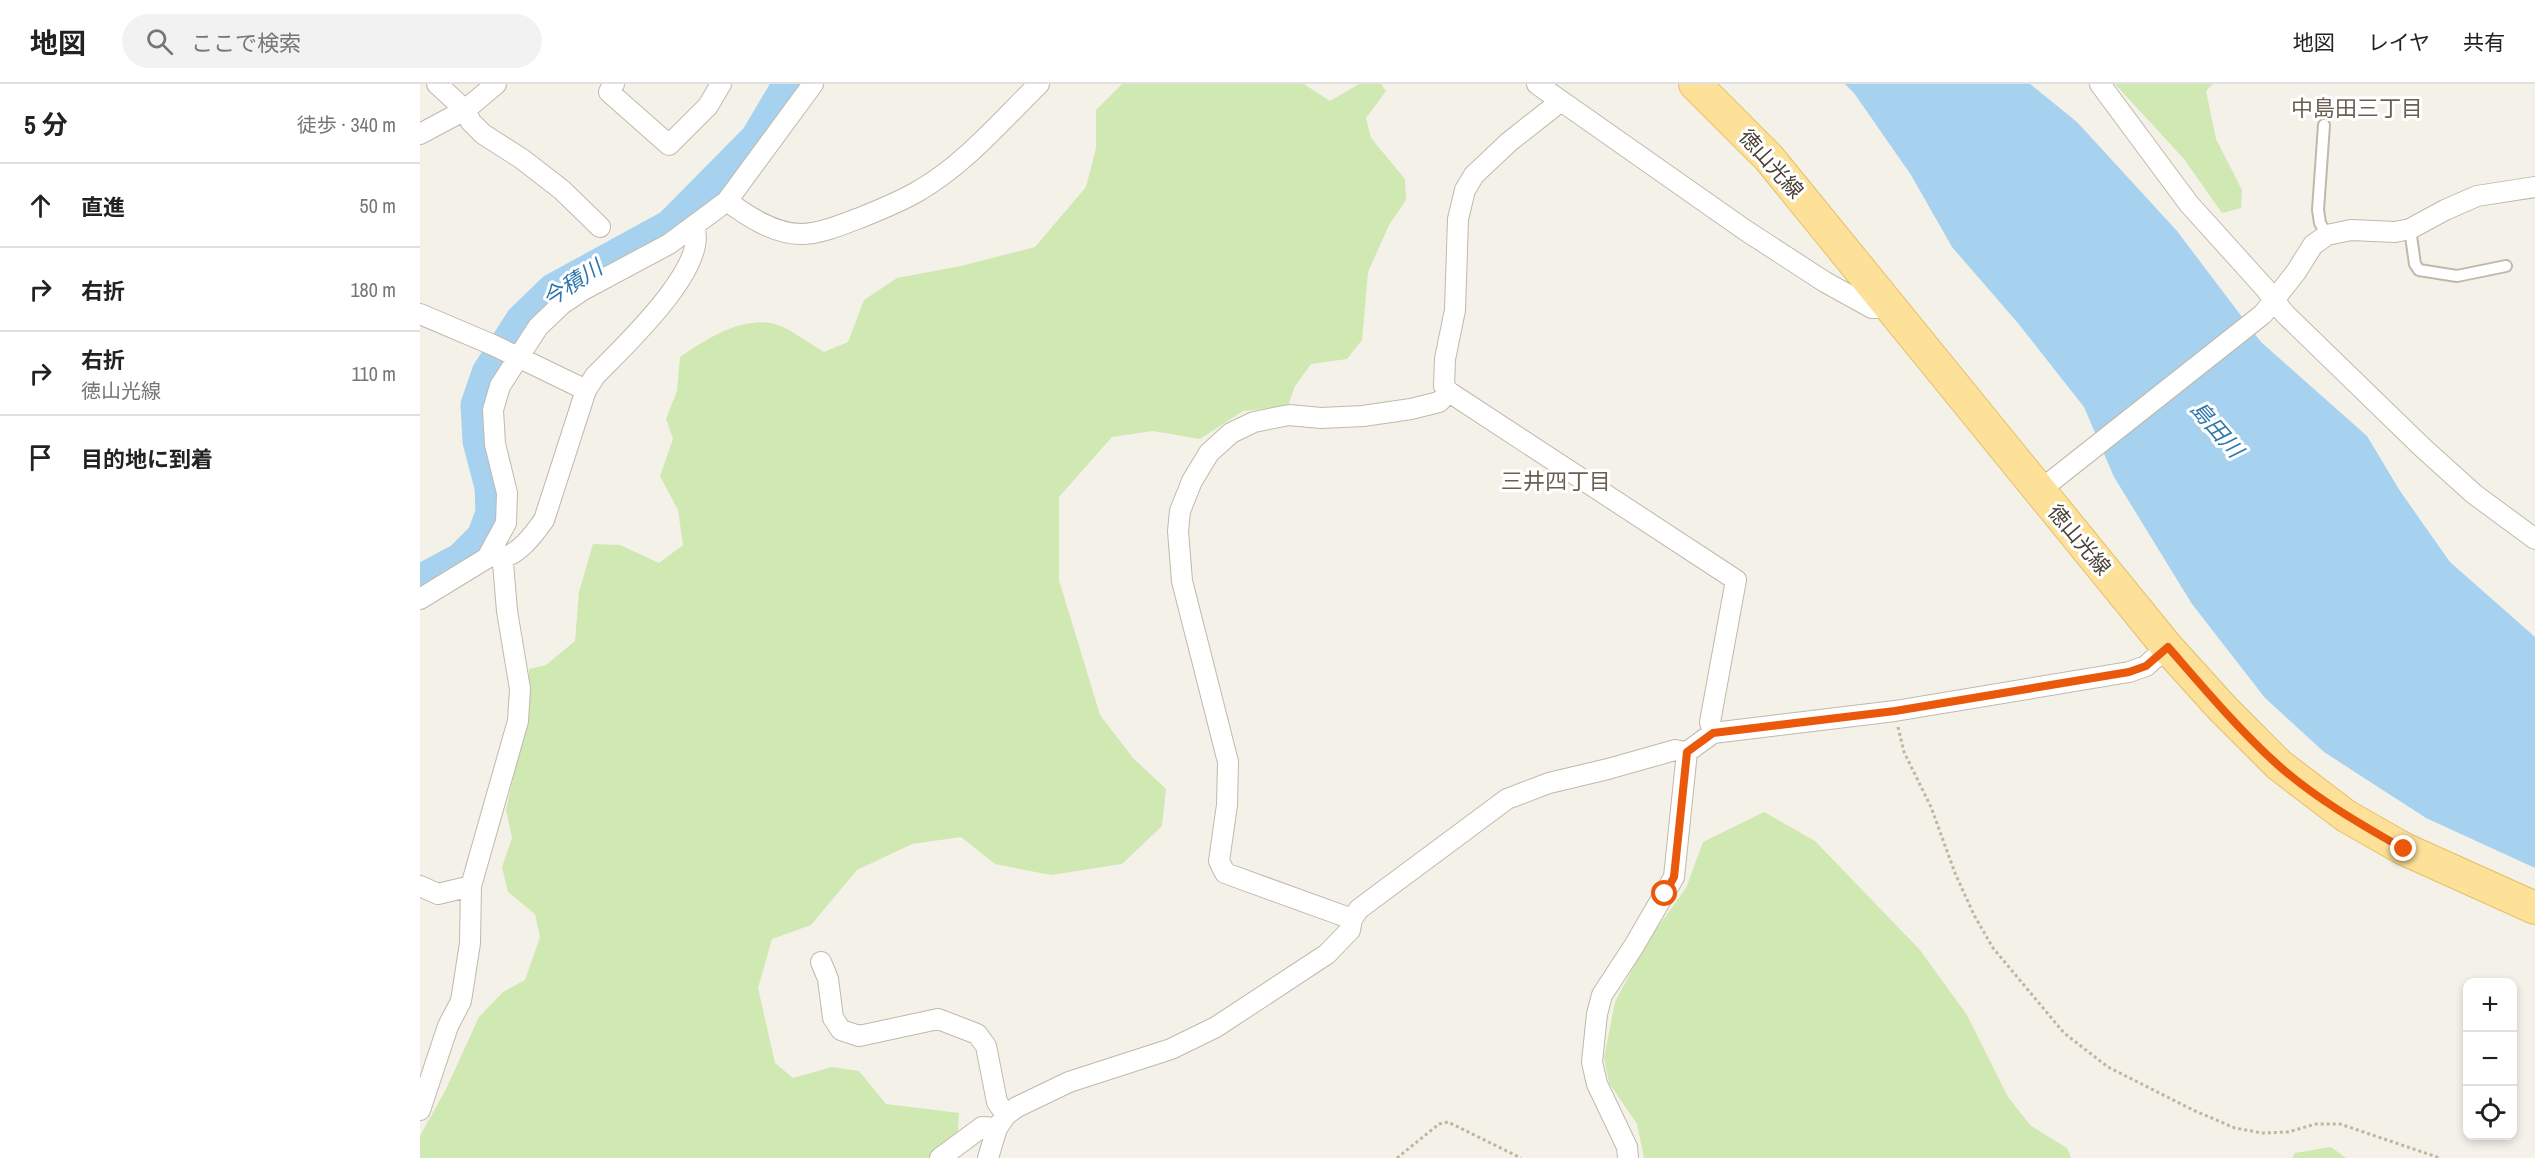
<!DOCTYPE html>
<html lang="ja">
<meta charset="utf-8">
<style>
:root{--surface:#fff;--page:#f2f2f2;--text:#222;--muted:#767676;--line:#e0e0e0}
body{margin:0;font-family:"Archivo Narrow","Noto Sans JP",sans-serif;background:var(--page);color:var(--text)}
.controls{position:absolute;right:18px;bottom:18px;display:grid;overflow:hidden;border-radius:12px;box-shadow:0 3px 9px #0003}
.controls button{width:54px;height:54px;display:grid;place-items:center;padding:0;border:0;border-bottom:2px solid var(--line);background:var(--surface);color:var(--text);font:30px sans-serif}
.stop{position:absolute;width:18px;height:18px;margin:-14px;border:4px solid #ea580c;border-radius:50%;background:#fff}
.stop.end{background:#ea580c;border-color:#fff;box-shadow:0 2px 6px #0008}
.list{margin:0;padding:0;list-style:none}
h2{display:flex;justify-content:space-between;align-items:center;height:78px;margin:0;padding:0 24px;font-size:26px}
h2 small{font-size:20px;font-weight:400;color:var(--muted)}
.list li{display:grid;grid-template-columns:39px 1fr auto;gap:18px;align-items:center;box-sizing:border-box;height:84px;padding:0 24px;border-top:2px solid var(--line)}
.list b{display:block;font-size:22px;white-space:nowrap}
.list p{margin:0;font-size:20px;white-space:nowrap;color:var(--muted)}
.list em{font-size:20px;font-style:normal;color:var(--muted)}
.icon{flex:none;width:33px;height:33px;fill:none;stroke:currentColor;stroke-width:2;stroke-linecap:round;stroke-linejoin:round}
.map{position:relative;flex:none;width:2115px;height:1074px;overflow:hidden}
header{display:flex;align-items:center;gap:36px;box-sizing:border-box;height:84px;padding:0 30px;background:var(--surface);border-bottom:2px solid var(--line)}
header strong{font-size:28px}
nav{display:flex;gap:33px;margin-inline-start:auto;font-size:21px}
.search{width:420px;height:54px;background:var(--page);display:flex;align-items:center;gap:15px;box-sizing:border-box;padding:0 21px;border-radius:33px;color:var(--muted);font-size:22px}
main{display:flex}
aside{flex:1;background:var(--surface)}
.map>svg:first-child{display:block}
</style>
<header>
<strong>地図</strong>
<div class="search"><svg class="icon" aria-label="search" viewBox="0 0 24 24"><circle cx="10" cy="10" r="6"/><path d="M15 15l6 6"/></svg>ここで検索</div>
<nav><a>地図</a><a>レイヤ</a><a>共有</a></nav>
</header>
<main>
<aside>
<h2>5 分<small>徒歩 · 340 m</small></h2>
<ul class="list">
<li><svg class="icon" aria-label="ahead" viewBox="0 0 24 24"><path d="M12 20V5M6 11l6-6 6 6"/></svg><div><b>直進</b></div><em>50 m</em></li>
<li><svg class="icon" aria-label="right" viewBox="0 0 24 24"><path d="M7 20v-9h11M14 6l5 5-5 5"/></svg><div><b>右折</b></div><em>180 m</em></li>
<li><svg class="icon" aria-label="right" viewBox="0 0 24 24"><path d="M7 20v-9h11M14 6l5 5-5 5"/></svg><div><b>右折</b><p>徳山光線</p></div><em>110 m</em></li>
<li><svg class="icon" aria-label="arrive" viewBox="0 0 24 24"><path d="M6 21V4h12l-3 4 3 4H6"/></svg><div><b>目的地に到着</b></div></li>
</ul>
</aside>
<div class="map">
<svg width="2115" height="1074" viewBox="0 0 2115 1074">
<rect width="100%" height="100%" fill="#f4f1e9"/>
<!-- green -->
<path fill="#d0e8b2" d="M702,0H884L910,17L939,0H961L966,7L946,34L951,54L985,95L986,116L969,141L948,188L942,256L927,275L891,280L875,302L868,322L823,327L780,355L733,347L692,353L639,413V496L680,631L713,674L746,705L742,742L702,780L631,791L575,780L541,753L492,760L437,786L391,841L352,855L338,904L355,979L373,994L412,983L439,987L466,1020L539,1029L536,1074H0V1052L26,1005L59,933L83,908L105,896L120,853L115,830L88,808L82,783L92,754L86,726L109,620V585L126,581L155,557L159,508L173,460L200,461L239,479L263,461L258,426L240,392L253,355L246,335L257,307L260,273C287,254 330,227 363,243C377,250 391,260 404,268L428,258L444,216L477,194L541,182L615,163L666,103L676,64V26Z
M1695,0H1793L1786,7L1796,55L1822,106L1821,124L1802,129L1764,75Z
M1344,728L1395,757L1500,866L1547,931L1588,1013L1611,1042L1647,1064L1651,1074H1224L1217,1040L1189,999L1184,974L1195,918L1226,859L1266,804L1283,758Z
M1911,1063L1926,1074H1872L1875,1069Z"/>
<!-- water -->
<path fill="#a6d2f0" d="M1425,0H1610L1657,38L1757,147L1841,258L1947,352L1980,407L2030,478L2115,553V784L2006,734L1904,668L1845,614L1772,520L1694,393L1664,323L1597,238L1532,163L1491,91L1434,9Z"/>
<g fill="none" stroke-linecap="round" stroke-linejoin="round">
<!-- river -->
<path stroke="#a6d2f0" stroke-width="33" d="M0,497L41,475L63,453L72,429L71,403L59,357L57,321L68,289L102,236L133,206L250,142L337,54L369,0"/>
<!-- lane casing -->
<g stroke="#c0b9ab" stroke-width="14">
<path id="lane" d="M1904,41L1898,126L1900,139L1907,151
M1990,145L1995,180L1999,186L2037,192L2086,182"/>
</g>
<!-- street casing -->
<g stroke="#c0b9ab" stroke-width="22">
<path id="street" d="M17,0L45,26L51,38L63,50L102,75L142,106L180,143
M194,0L189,8L249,61L288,22L301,0
M1117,0L1325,146L1405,198L1452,224H1473
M1680,0L1769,120L1844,203L1865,230L2002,363L2054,410L2115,455
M1141,17L1089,58L1054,91L1045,106L1038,135L1035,226L1025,275L1024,302L1029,308L1316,496L1290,638L1293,649
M0,50L45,26L76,0
M307,117C327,132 354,150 381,150C400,150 424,140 442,133C462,125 482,117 500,106C545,80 582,36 619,0
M0,230L73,261L166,306
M1619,407L1843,230L1876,188L1893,161L1907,151L1931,146L1975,148L1990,145L2025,126L2057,112L2115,103
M80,474C98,472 114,450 124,436L166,306L175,292C201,265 290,183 274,143
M0,515L67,474L86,439L87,409L75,360L73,326L80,302L118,243L142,220L163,206L249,160L307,117L393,0
M0,802L18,810L51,802
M932,835L805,789L799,777L807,721L808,678L762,497L758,447L760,427L772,397L789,369L811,349L834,338L869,331L901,334L943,332L991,325L1019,318L1029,308
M401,878L408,895L413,934L421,946L439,952L518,935L557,950L566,962L577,1018L586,1031
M0,1026L28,942L41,917L50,859L51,802L98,637L100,605L87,527L83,479L72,465
M520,1074L562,1043L577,1044
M568,1074L577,1044L586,1031L597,1023L649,998L751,965L796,943L907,870L930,846L932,835L939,825L1087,715L1129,699L1188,685L1255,666L1267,668
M1208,1074L1207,1063L1177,1000L1172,978L1177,930L1182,911L1214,862L1254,793L1267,668L1293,649L1475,627L1709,588L1726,582L1747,563"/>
</g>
<!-- primary casing -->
<g stroke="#e4bf68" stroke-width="34">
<path id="primary" d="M1275,0L1349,74L1747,563L1803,625L1859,681L1926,732L1984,765L2115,824"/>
</g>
<!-- path -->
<path stroke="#c2b59d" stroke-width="3" stroke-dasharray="3 3" stroke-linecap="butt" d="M1478,643L1484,668L1511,723L1535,789L1554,831L1573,864L1644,949L1688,983L1773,1026L1815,1044L1842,1049L1868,1048L1896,1040H1920L2020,1074
M977,1074L1019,1040L1028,1038L1101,1074"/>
<!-- lane -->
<use href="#lane" stroke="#fff" stroke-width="10"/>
<!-- street -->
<use href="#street" stroke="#fff" stroke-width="20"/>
<!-- primary -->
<use href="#primary" stroke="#fee199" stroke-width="32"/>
</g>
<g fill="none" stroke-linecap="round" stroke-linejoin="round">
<!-- route -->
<path stroke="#ea580c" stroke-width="8" d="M1245,810L1254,793L1267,668L1293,649L1475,627L1709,588L1726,582L1748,563C1783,603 1818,645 1858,681C1895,714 1940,740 1984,765"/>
</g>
<g text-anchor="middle" stroke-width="6" stroke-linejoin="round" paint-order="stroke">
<!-- street labels -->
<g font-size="21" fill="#484237" stroke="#fff">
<text transform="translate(1351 80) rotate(48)" y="7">徳山光線</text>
<text transform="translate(1659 456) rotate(50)" y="7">徳山光線</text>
</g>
<!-- neighbourhood labels -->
<g font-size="22" fill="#6b604f" stroke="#fff">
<text x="1937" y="32">中島田三丁目</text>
<text x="1136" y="405">三井四丁目</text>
</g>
<!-- water labels -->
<g font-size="22" font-style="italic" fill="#2e77ac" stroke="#fff">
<text transform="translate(152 199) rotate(-33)" y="8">今積川</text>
<text transform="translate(1797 345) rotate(49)" y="8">島田川</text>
</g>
</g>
</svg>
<div class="controls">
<button>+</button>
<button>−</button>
<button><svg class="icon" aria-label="locate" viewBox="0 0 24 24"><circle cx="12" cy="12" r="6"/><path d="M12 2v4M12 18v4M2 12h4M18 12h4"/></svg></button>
</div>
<div class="stop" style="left:1245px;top:810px"></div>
<div class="stop end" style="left:1984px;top:765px"></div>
</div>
</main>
